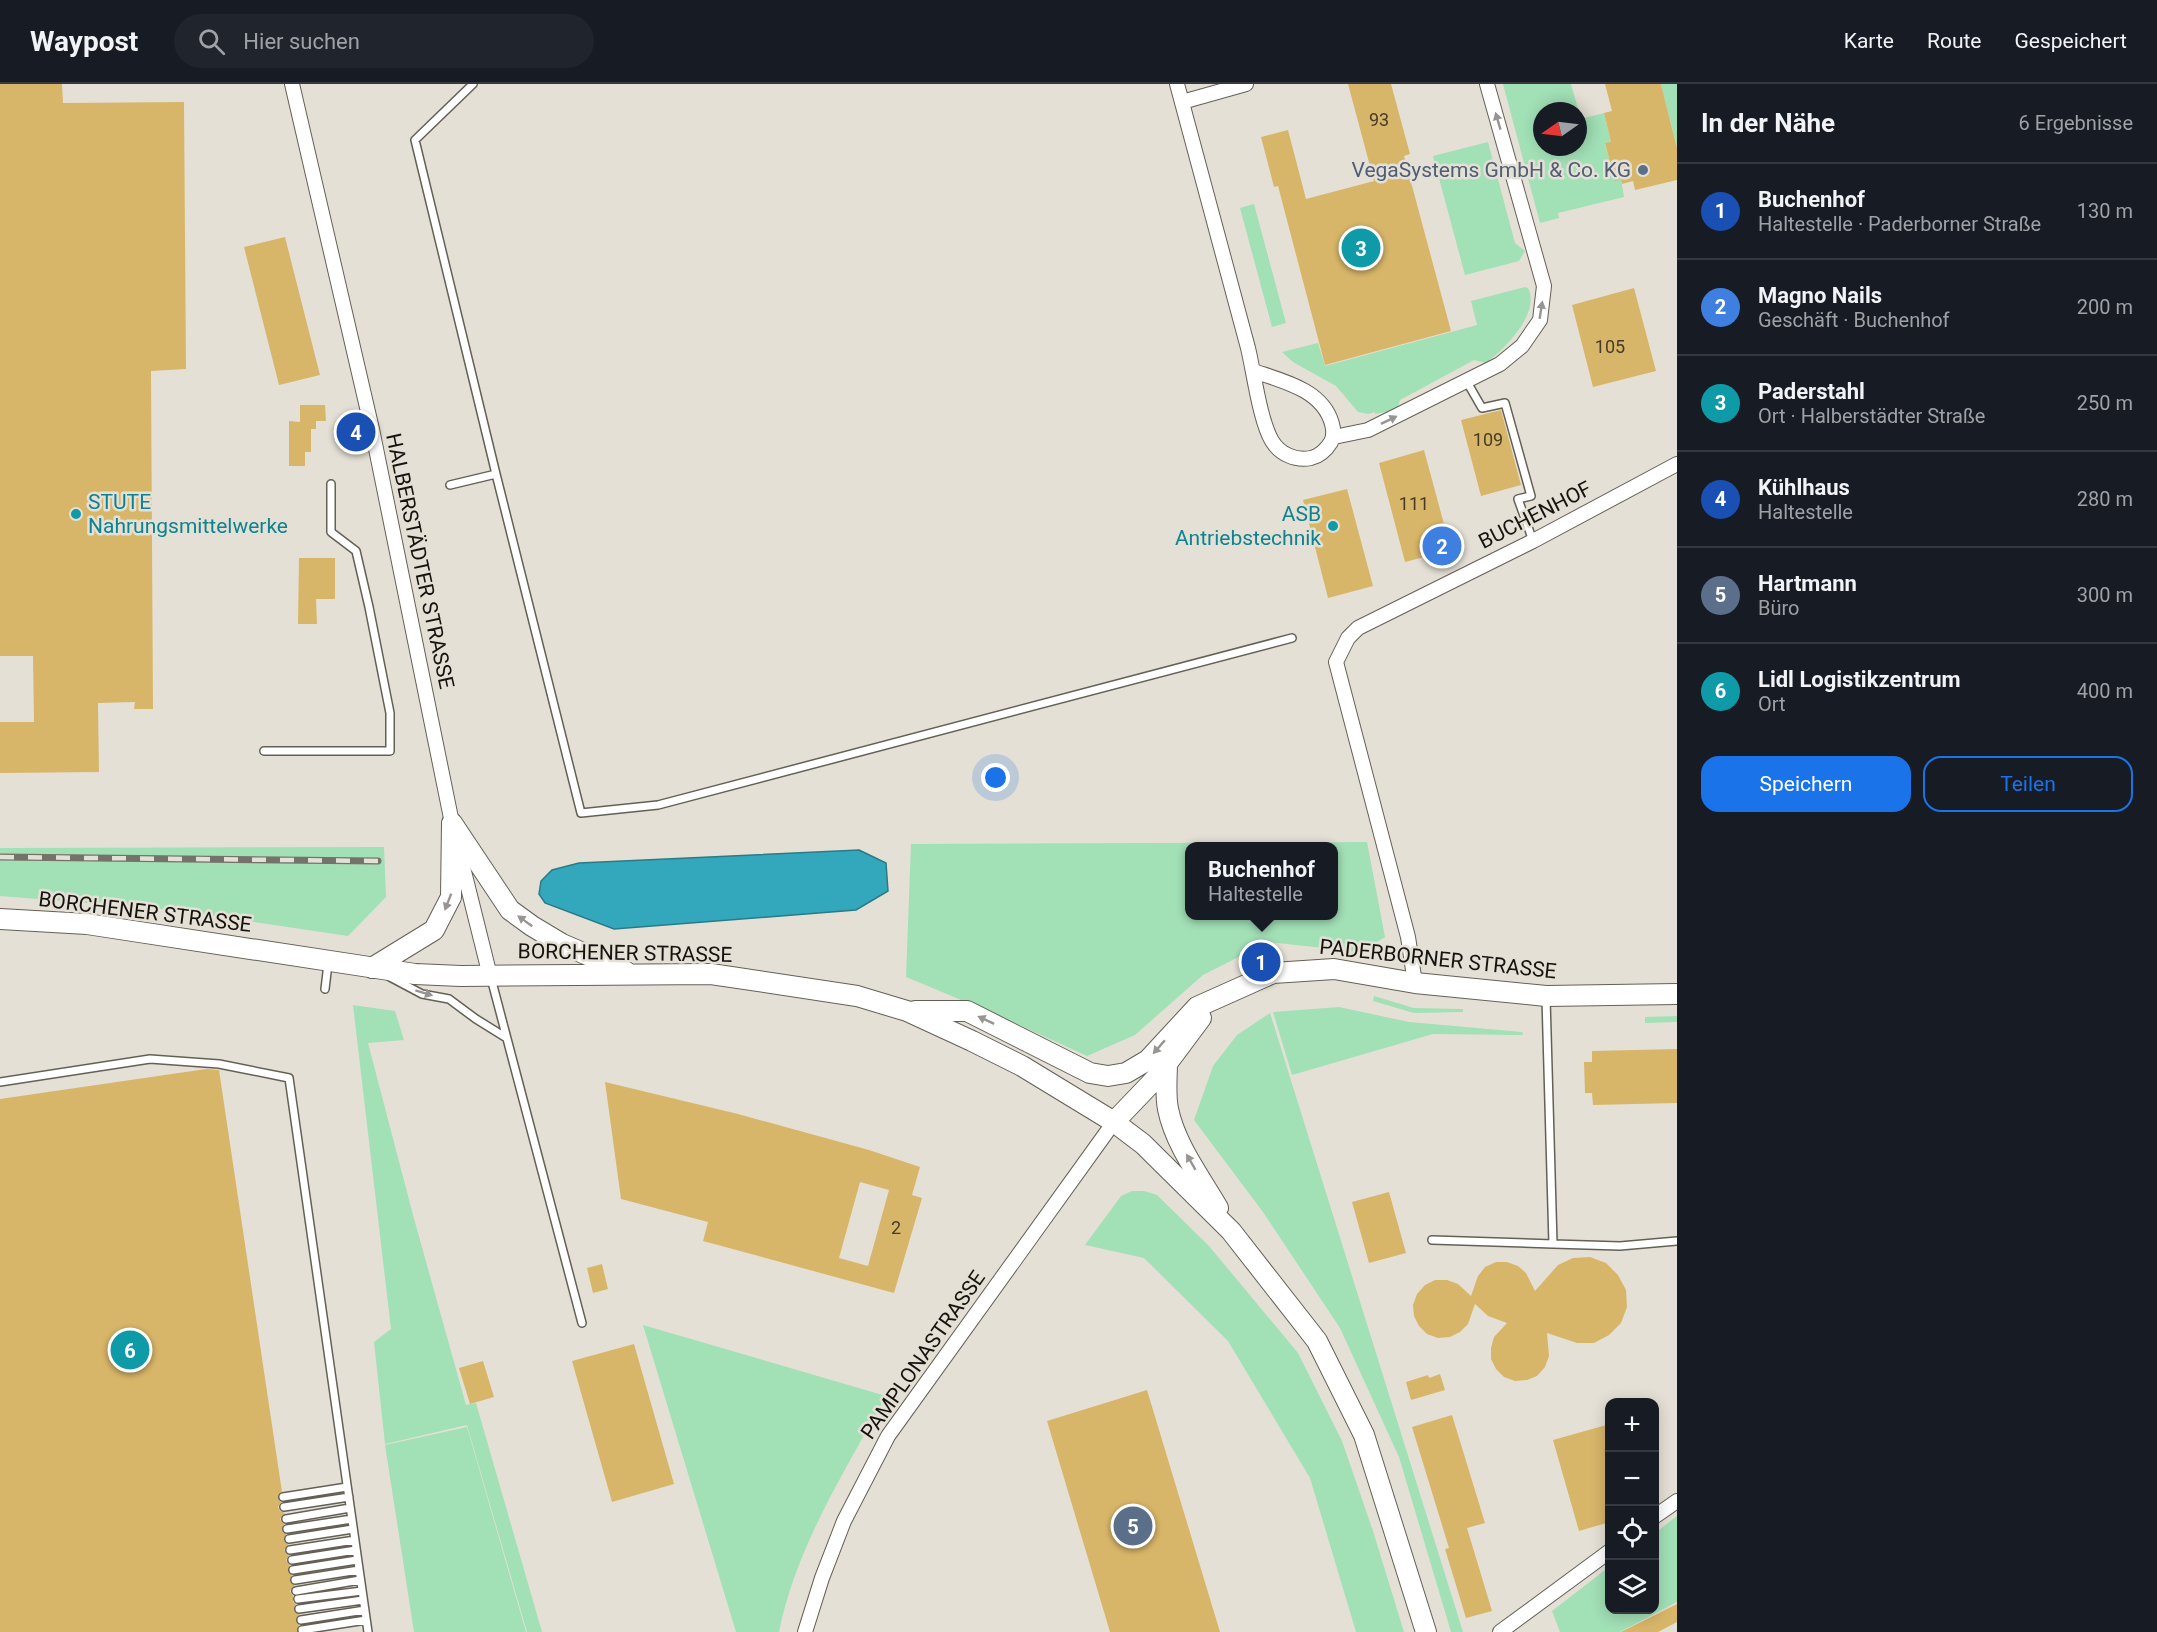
<!DOCTYPE html>
<html lang="de">
<meta charset="utf-8">
<style>
:root{--surface:#171b24;--page:#20242c;--text:#f1f3f6;--muted:#9ea1a6;--line:#363941;--accent:#1a73e8}
body{margin:0;font-family:Roboto,sans-serif;background:var(--page);color:var(--text)}
.controls{position:absolute;right:18px;bottom:18px;display:grid;overflow:hidden;border-radius:12px;box-shadow:0 3px 15px #0003}
.controls button{width:54px;height:54px;display:grid;place-items:center;padding:0;border:0;border-bottom:2px solid var(--line);background:var(--surface);color:var(--text);font:30px sans-serif}
.compass{position:absolute;left:1533px;top:18px;width:54px;height:54px;border-radius:50%;background:var(--surface);box-shadow:0 3px 15px #0003;rotate:256deg}
.you{position:absolute;left:996px;top:694px;width:21px;height:21px;margin:-15px;border:4px solid #fff;border-radius:50%;background:#1a73e8;box-shadow:0 0 0 9px #1a73e833}
.badge{display:grid;place-items:center;width:39px;height:39px;border-radius:50%;background:var(--accent);color:#fff;font-size:20px;font-weight:700}
.pin{position:absolute;translate:-50% -50%;border:3px solid #fff;box-shadow:0 2px 6px #0006}
.popup{position:absolute;left:1185px;top:758px;width:153px;height:78px;box-sizing:border-box;display:grid;place-content:center;border-radius:12px;background:var(--surface);filter:drop-shadow(0 2px 4px #0005);font-size:20px;white-space:nowrap;color:var(--muted)}
.popup b{font-size:22px;color:var(--text)}
.popup::after{content:'';position:absolute;left:50%;top:100%;margin-left:-12px;border:12px solid transparent;border-top-color:var(--surface)}
.list{margin:0;padding:0;list-style:none}
h2{display:flex;justify-content:space-between;align-items:center;height:78px;margin:0;padding:0 24px;font-size:26px}
h2 small{font-size:20px;font-weight:400;color:var(--muted)}
.list li{display:grid;grid-template-columns:39px 1fr auto;gap:18px;align-items:center;box-sizing:border-box;height:96px;padding:0 24px;border-top:2px solid var(--line)}
.list b{display:block;font-size:22px;white-space:nowrap}
.list p{margin:0;font-size:20px;white-space:nowrap;color:var(--muted)}
.list em{font-size:20px;font-style:normal;color:var(--muted)}
.actions{display:flex;gap:12px;padding:18px 24px}
.actions a{flex:1;padding:14px 0;border:2px solid var(--accent);border-radius:18px;text-align:center;font-size:21px;color:var(--accent)}
.actions .main{background:var(--accent);color:#fff}
.icon{flex:none;width:33px;height:33px;fill:none;stroke:currentColor;stroke-width:2;stroke-linecap:round;stroke-linejoin:round}
.map{position:relative;flex:none;width:1677px;height:1548px;overflow:hidden}
header{display:flex;align-items:center;gap:36px;box-sizing:border-box;height:84px;padding:0 30px;background:var(--surface);border-bottom:2px solid var(--line)}
header strong{font-size:28px}
nav{display:flex;gap:33px;margin-inline-start:auto;font-size:21px}
.search{width:420px;height:54px;background:var(--page);display:flex;align-items:center;gap:15px;box-sizing:border-box;padding:0 21px;border-radius:33px;color:var(--muted);font-size:22px}
main{display:flex}
aside{flex:1;background:var(--surface)}
.map>svg:first-child{display:block}
</style>
<header>
<strong>Waypost</strong>
<div class="search"><svg class="icon" aria-label="search" viewBox="0 0 24 24"><circle cx="10" cy="10" r="6"/><path d="M15 15l6 6"/></svg>Hier suchen</div>
<nav><a>Karte</a><a>Route</a><a>Gespeichert</a></nav>
</header>
<main>
<div class="map">
<svg width="1677" height="1548" viewBox="0 0 1677 1548">
<rect width="100%" height="100%" fill="#e5e0d5"/>
<!-- green -->
<path fill="#a2e0b6" fill-rule="evenodd" d="M1503,0H1571L1579,28L1584,34L1604,29L1611,58L1605,60L1615,96L1621,95L1624,113L1558,129L1559,134L1540,139ZM1542,27H1578V63H1542Z
M1661,0H1677V63Z
M1488,58L1515,159L1525,167L1519,177L1465,191L1433,72Z
M1254,120L1286,239L1272,243L1240,124Z
M1525,203L1528,204C1541,229 1504,266 1486,279L1474,276L1400,316L1397,326L1375,330V328L1368,330L1358,328L1336,302L1293,278L1282,268L1318,259L1325,282L1477,241L1471,217Z
M1367,758L1385,853L1361,868L1268,858L1203,891L1135,951L1087,972L1002,933L906,893L911,760ZM1189,762H1333V832H1189Z
M384,763L386,813L348,852L173,826L0,812V764Z
M1374,912L1414,924L1463,925V928L1414,929L1373,917Z
M353,921L395,927L404,956L368,959L413,1131L466,1321L476,1319L542,1548H527L467,1341L385,1360L374,1258L391,1245Z
M1339,923L1409,938L1522,948L1523,951L1433,950L1292,991L1273,928Z
M1270,929L1463,1548H1451L1399,1373L1340,1244L1263,1128L1194,1036L1213,982L1237,951Z
M1677,932V938L1645,939V933Z
M1132,1107H1144L1157,1111L1209,1162L1298,1269L1342,1357L1373,1447L1404,1548H1356L1310,1394L1228,1257L1144,1174L1085,1161L1121,1112Z
M643,1241L886,1312C845,1387 796,1463 779,1548H736Z
M467,1343L526,1548H414L385,1361Z
M1677,1432V1518L1620,1548H1560L1552,1527L1609,1483L1610,1526H1654L1655,1449Z"/>
<!-- water -->
<path fill="#33a7bb" stroke="#2a7b87" stroke-width="1.5" d="M859,766L886,779L888,807L856,826L614,845L545,819L539,810L541,797L552,786L579,779Z"/>
<!-- building -->
<path fill="#d8b669" fill-rule="evenodd" d="M0,0H62L63,19L184,18L186,285L151,287L153,625H134L135,618L98,619L99,688L0,689V638H34L33,572H0Z
M1348,0H1391L1410,70L1404,72L1451,247L1325,281L1278,102L1274,103L1261,53L1288,46L1306,115L1374,97Z
M1605,0H1661L1677,64V96L1635,106L1633,97L1622,100L1621,95L1615,97L1605,59L1611,58L1604,29L1612,27Z
M285,153L320,291L279,301L244,163Z
M1634,204L1656,287L1593,303L1572,221Z
M300,321H325L326,337H316V345H311V368H305V382H289V337L300,338Z
M1501,326L1521,401L1481,412L1461,336Z
M1424,366L1451,466L1405,478L1379,379Z
M1347,405L1373,502L1328,514L1303,416Z
M299,474H335V515H316L317,540H298Z
M1677,965V1019L1593,1021L1592,1009H1585L1584,978H1592V967Z
M206,985L219,986L282,1408L278,1412L281,1418L278,1423L280,1427L285,1429L280,1435L284,1440L282,1446L286,1450L284,1456L289,1461L284,1466L289,1471L286,1476L290,1481L288,1487L292,1491L290,1497L295,1502L290,1507L293,1512V1518L296,1520L294,1526L300,1531L296,1535L299,1541L297,1548H0V1015Z
M605,998L738,1030L869,1066L920,1083L912,1111L922,1114L894,1209L703,1157L708,1138L621,1115ZM860,1098L889,1106L868,1182L839,1174Z
M1389,1108L1406,1169L1369,1179L1352,1118Z
M1590,1173L1606,1179L1618,1191L1626,1206L1627,1223L1621,1239L1609,1251L1594,1259H1577L1547,1249L1549,1272L1545,1283L1537,1292L1527,1296L1515,1297L1504,1293L1496,1285L1491,1275V1264L1494,1253L1507,1239L1488,1232L1475,1220L1468,1240L1460,1248L1450,1253L1438,1254L1427,1250L1419,1242L1414,1232L1413,1221L1417,1210L1425,1201L1435,1196H1447L1458,1200L1471,1212L1478,1192L1485,1183L1496,1178H1507L1518,1182L1526,1189L1535,1207L1558,1181L1573,1174Z
M602,1180L608,1205L593,1209L587,1184Z
M634,1260L674,1400L612,1418L572,1277Z
M483,1277L494,1313L470,1320L459,1284Z
M1440,1290L1445,1306L1411,1316L1406,1298L1428,1291L1429,1294Z
M1147,1306L1220,1548H1110L1047,1337Z
M1452,1331L1485,1439L1467,1444L1492,1527L1466,1534L1445,1465L1449,1464L1412,1343Z
M1610,1340V1438L1579,1447L1553,1356Z
M1677,1520V1538L1658,1548H1621Z"/>
<g fill="none" stroke-linecap="round" stroke-linejoin="round">
<!-- lane casing -->
<g stroke="#646056" stroke-width="10">
<path id="lane" d="M473,0L415,56L496,390L581,729L658,721L1292,554
M1467,298L1482,324L1505,319L1531,412L1518,415L1533,457
M450,401L496,390
M264,667H390V629L369,523L356,467L331,448V400
M390,893L422,910L449,915L476,935L505,953
M491,894L582,1239
M325,905L328,880
M1546,914L1553,1160L1620,1162L1677,1157
M0,998L150,975L219,980L289,994L368,1548
M1432,1156L1553,1160
M283,1413L347,1403
M284,1423L349,1413
M286,1435L350,1424
M287,1445L352,1435
M289,1455L353,1445
M290,1466L355,1456
M292,1476L356,1466
M293,1486L357,1476
M295,1496L359,1486
M296,1507L360,1496
M298,1515L362,1507
M299,1525L363,1516
M301,1536L365,1526
M302,1546L366,1536"/>
</g>
<!-- street casing -->
<g stroke="#646056" stroke-width="16">
<path id="street" d="M292,0L372,345L452,739L490,892
M1177,0C1201,88 1224,176 1248,264C1254,289 1260,337 1272,357C1280,370 1295,377 1311,374C1320,372 1326,366 1331,358C1334,352 1334,347 1332,340C1323,306 1283,297 1253,287
M1182,18L1246,0
M1334,353L1368,346L1500,280L1522,262L1540,236L1544,202L1487,0
M1415,899L1408,853L1336,578L1348,554L1358,544L1533,457L1677,380
M1654,1433L1677,1417
M805,1548L822,1494L844,1437L888,1352L1114,1038
M1500,1548L1610,1467"/>
</g>
<!-- secondary casing -->
<g stroke="#646056" stroke-width="22">
<path id="secondary" d="M452,739L510,826L532,842L562,860L625,887
M0,835L87,840L415,890L461,892L711,890L857,912L907,927L972,957L1022,982L1114,1038L1143,1060L1231,1147L1317,1257L1364,1351L1426,1548
M372,884L434,846L451,813L452,740
M915,927H967L1090,989L1108,992L1126,989L1148,976L1197,923L1273,889L1334,885L1415,899L1546,912L1677,910
M1167,978C1167,993 1165,1010 1168,1025C1175,1060 1200,1093 1218,1124
M1114,1038L1157,993L1201,934"/>
</g>
<!-- lane -->
<use href="#lane" stroke="#fff" stroke-width="7"/>
<!-- street -->
<use href="#street" stroke="#fff" stroke-width="14"/>
<!-- secondary -->
<use href="#secondary" stroke="#fff" stroke-width="20"/>
<!-- rail casing -->
<g stroke="#75726b" stroke-width="7">
<path id="rail" d="M0,773L378,777"/>
</g>
<!-- rail -->
<use href="#rail" stroke="#e5e0d5" stroke-width="4.5" stroke-dasharray="14" stroke-linecap="butt"/>
</g>
<!-- one-way arrows -->
<defs><path id="oneway-solid" d="M-6-.8H1V-3.2L6.5 0L1 3.2V.8H-6Z" transform="scale(1.5)"/></defs>
<g fill="#969593">
<use href="#oneway-solid" transform="translate(1498 37) rotate(-106)"/>
<use href="#oneway-solid" transform="translate(1541 226) rotate(-81)"/>
<use href="#oneway-solid" transform="translate(1389 336) rotate(-26)"/>
<use href="#oneway-solid" transform="translate(448 818) rotate(111)"/>
<use href="#oneway-solid" transform="translate(525 837) rotate(-144)"/>
<use href="#oneway-solid" transform="translate(424 909) rotate(17)"/>
<use href="#oneway-solid" transform="translate(986 936) rotate(-155)"/>
<use href="#oneway-solid" transform="translate(1159 963) rotate(131)"/>
<use href="#oneway-solid" transform="translate(1191 1078) rotate(-120)"/>
</g>
<!-- markers -->
<circle fill="#5c6f8a" stroke="#e5e0d5" stroke-width="2" cx="1643" cy="86" r="6"/>
<g fill="#0f9aa8" stroke="#e5e0d5" stroke-width="2">
<circle cx="76" cy="430" r="6"/>
<circle cx="1333" cy="442" r="6"/>
</g>
<g text-anchor="middle" stroke-width="5" stroke-linejoin="round" paint-order="stroke">
<!-- number labels -->
<g font-size="18" fill="#463c26">
<text x="1379" y="42">93</text>
<text x="1610" y="269">105</text>
<text x="1488" y="362">109</text>
<text x="1414" y="426">111</text>
<text x="896" y="1150">2</text>
</g>
<!-- service labels -->
<g font-size="21" fill="#4e5e75" stroke="#e5e0d5" text-anchor="end">
<text x="1631" y="93">VegaSystems GmbH &amp; Co. KG</text>
</g>
<!-- culture labels -->
<g font-size="21" fill="#0d838f" stroke="#e5e0d5" text-anchor="start">
<text x="88" y="425">STUTE<tspan x="88" dy="24">Nahrungsmittelwerke</tspan></text>
<text x="1321" y="437" text-anchor="end">ASB<tspan x="1321" dy="24">Antriebstechnik</tspan></text>
</g>
<!-- street labels -->
<g font-size="21" fill="#15130f" stroke="#e5e0d5">
<text transform="translate(1535 431) rotate(-27)" y="7">BUCHENHOF</text>
<text transform="translate(420 477) rotate(78)" y="7">HALBERSTÄDTER STRASSE</text>
<text transform="translate(145 828) rotate(7)" y="7">BORCHENER STRASSE</text>
<text transform="translate(625 869) rotate(1)" y="7">BORCHENER STRASSE</text>
<text transform="translate(1438 875) rotate(6)" y="7">PADERBORNER STRASSE</text>
<text transform="translate(923 1271) rotate(-55)" y="7">PAMPLONASTRASSE</text>
</g>
</g>
</svg>
<div class="controls">
<button>+</button>
<button>−</button>
<button><svg class="icon" aria-label="locate" viewBox="0 0 24 24"><circle cx="12" cy="12" r="6"/><path d="M12 2v4M12 18v4M2 12h4M18 12h4"/></svg></button>
<button><svg class="icon" aria-label="layers" viewBox="0 0 24 24"><path d="M12 4l9 5-9 5-9-5zM3 14l9 5 9-5"/></svg></button>
</div>
<svg class="compass" viewBox="-18 -18 36 36"><path d="M0-13l5 13h-10z" fill="#e53935"/><path d="M0 13l5-13h-10z" fill="#9ea1a6"/></svg>
<div class="you"></div>
<div class="pin badge" style="left:1261px;top:878px;background:#1a4fb4">1</div>
<div class="popup"><b>Buchenhof</b>Haltestelle</div>
<div class="pin badge" style="left:1442px;top:462px;background:#3f7fe0">2</div>
<div class="pin badge" style="left:1361px;top:164px;background:#0f9aa8">3</div>
<div class="pin badge" style="left:356px;top:348px;background:#1a4fb4">4</div>
<div class="pin badge" style="left:1133px;top:1442px;background:#5c6f8a">5</div>
<div class="pin badge" style="left:130px;top:1266px;background:#0f9aa8">6</div>
</div>
<aside>
<h2>In der Nähe<small>6 Ergebnisse</small></h2>
<ul class="list">
<li><span class="badge" style="background:#1a4fb4">1</span><div><b>Buchenhof</b><p>Haltestelle · Paderborner Straße</p></div><em>130 m</em></li>
<li><span class="badge" style="background:#3f7fe0">2</span><div><b>Magno Nails</b><p>Geschäft · Buchenhof</p></div><em>200 m</em></li>
<li><span class="badge" style="background:#0f9aa8">3</span><div><b>Paderstahl</b><p>Ort · Halberstädter Straße</p></div><em>250 m</em></li>
<li><span class="badge" style="background:#1a4fb4">4</span><div><b>Kühlhaus</b><p>Haltestelle</p></div><em>280 m</em></li>
<li><span class="badge" style="background:#5c6f8a">5</span><div><b>Hartmann</b><p>Büro</p></div><em>300 m</em></li>
<li><span class="badge" style="background:#0f9aa8">6</span><div><b>Lidl Logistikzentrum</b><p>Ort</p></div><em>400 m</em></li>
</ul>
<div class="actions"><a class="main">Speichern</a><a>Teilen</a></div>
</aside>
</main>
